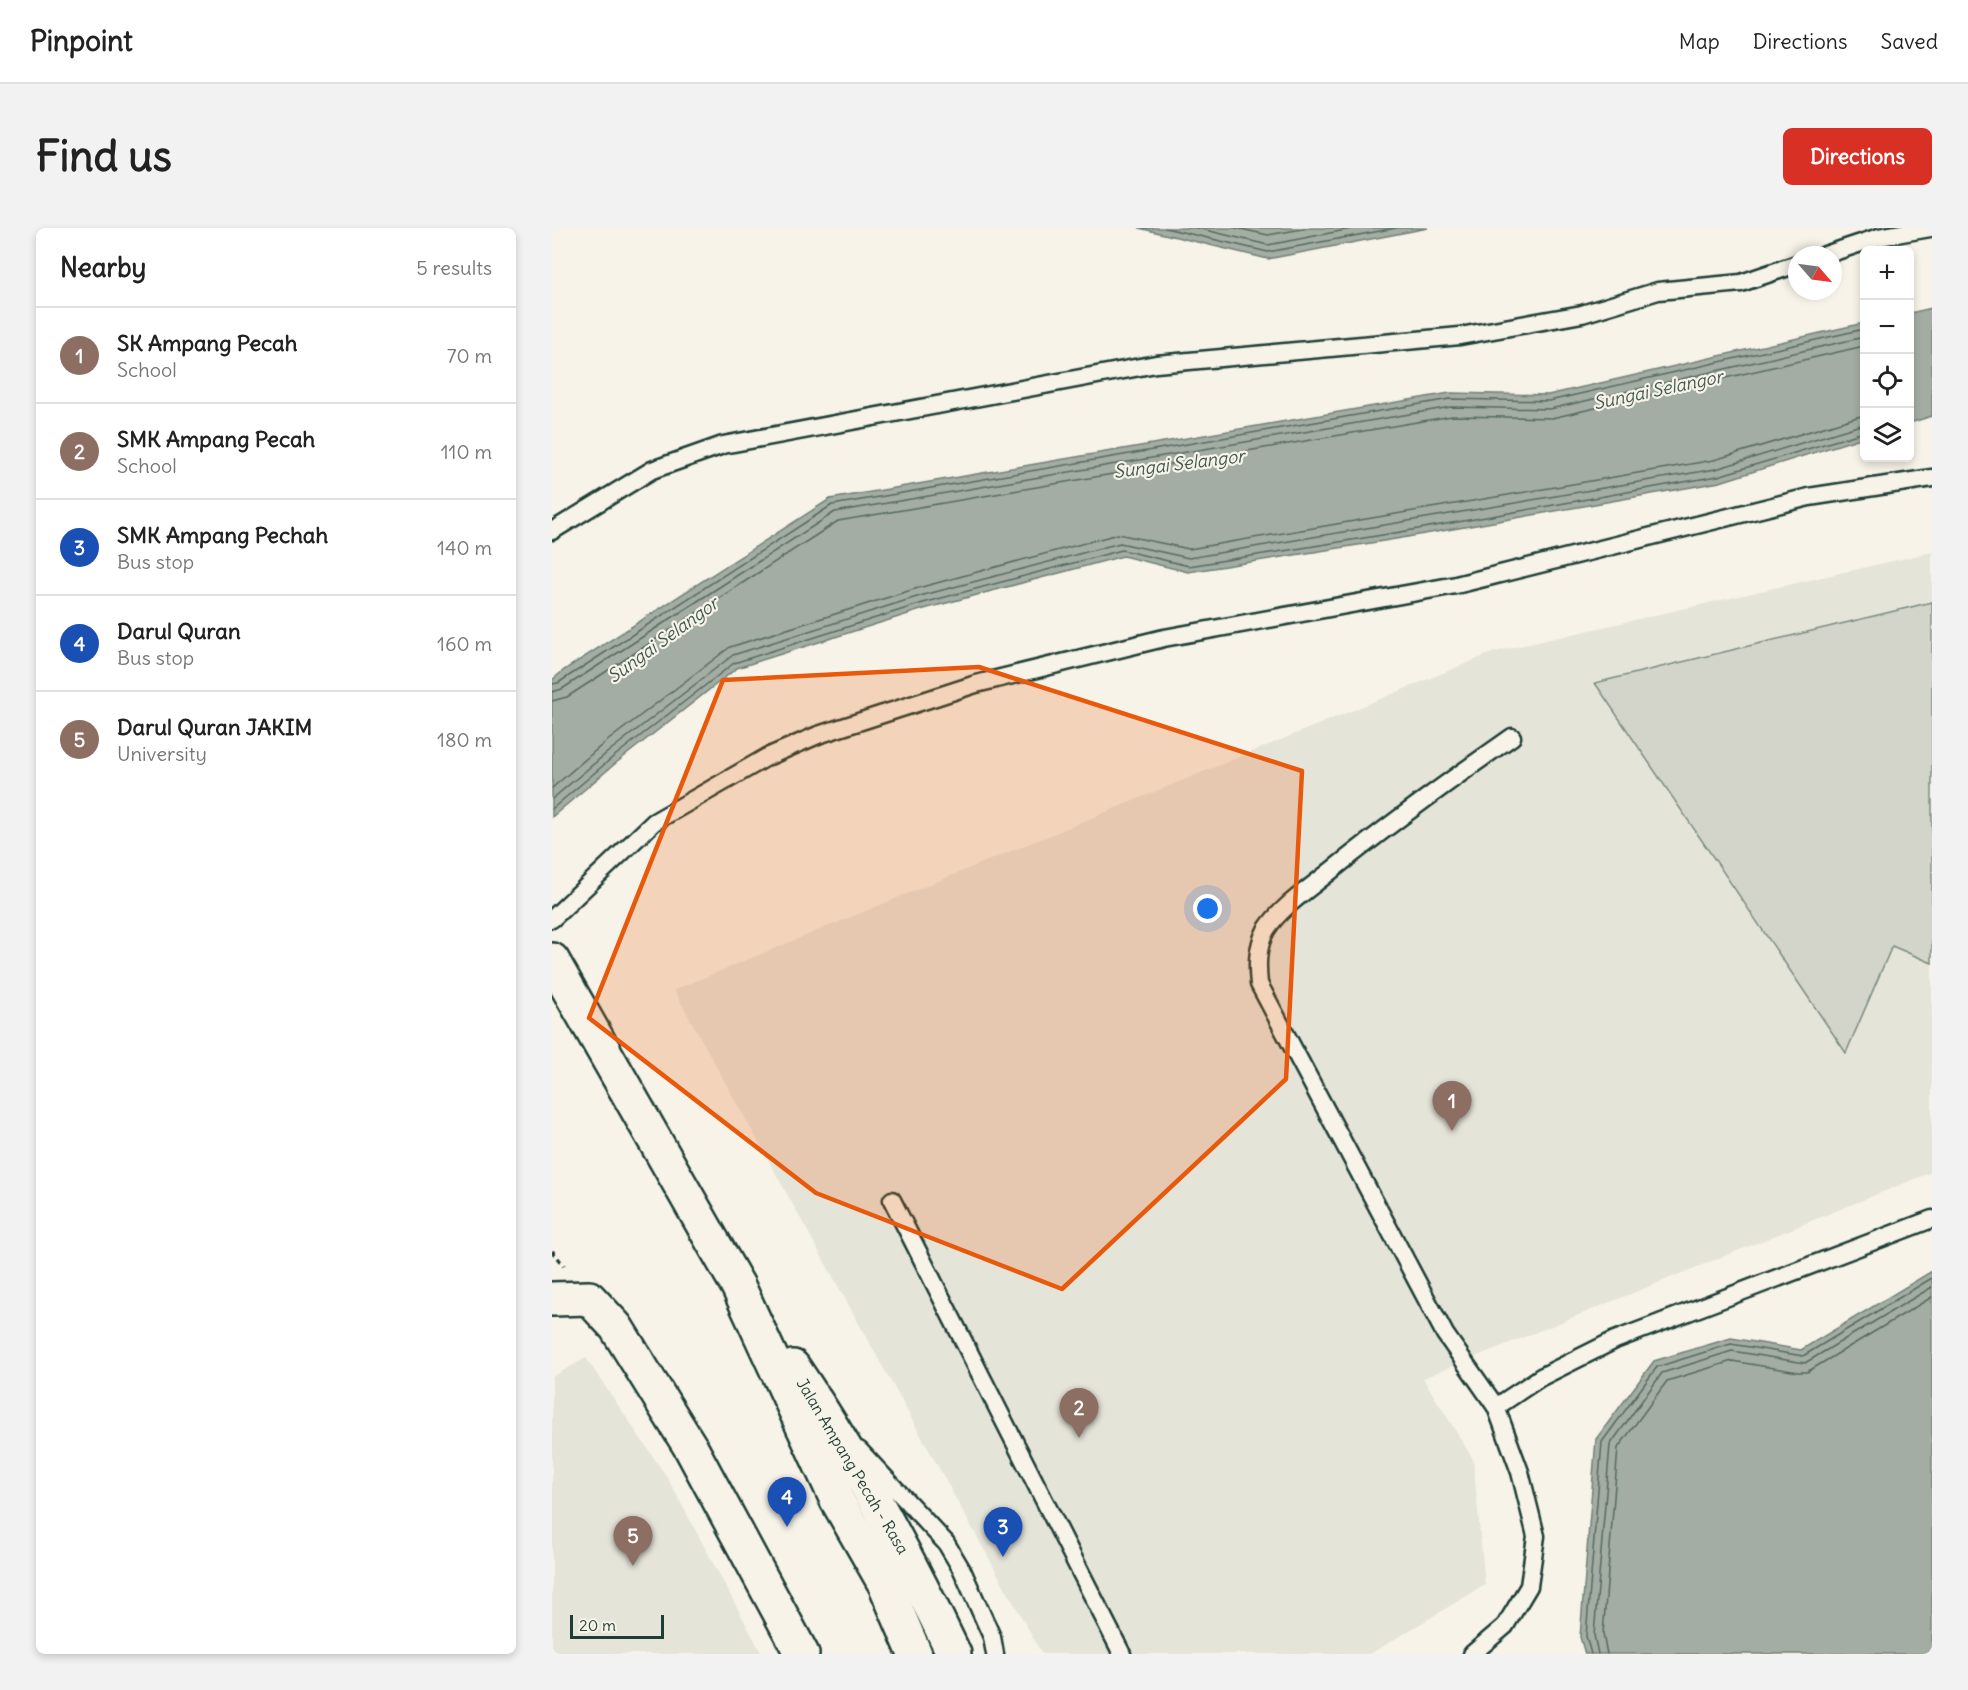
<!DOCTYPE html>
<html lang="en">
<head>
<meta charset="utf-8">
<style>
	:root { --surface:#fff; --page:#f2f2f2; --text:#222; --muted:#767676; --line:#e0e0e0; --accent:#d93025 }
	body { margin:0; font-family:Delius,sans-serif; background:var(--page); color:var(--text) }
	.controls { position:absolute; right:18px; top:18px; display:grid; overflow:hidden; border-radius:9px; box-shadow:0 3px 9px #0003 }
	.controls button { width:54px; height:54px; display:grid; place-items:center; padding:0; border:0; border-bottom:2px solid var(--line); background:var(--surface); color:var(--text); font:30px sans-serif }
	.compass { position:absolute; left:1236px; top:18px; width:54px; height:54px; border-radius:50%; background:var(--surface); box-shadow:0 3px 9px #0003; rotate:118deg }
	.scale { position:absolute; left:18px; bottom:15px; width:94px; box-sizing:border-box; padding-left:6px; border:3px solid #1f3d34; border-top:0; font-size:16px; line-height:21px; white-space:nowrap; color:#1f3d34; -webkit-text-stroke:4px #f7f3e8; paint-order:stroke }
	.you { position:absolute; left:656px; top:681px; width:21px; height:21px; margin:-15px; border:4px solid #fff; border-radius:50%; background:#1a73e8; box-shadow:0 0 0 9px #1a73e833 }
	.badge { display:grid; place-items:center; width:39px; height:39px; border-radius:50%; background:var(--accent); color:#fff; font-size:20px; font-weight:700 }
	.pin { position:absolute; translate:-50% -50px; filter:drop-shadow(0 2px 3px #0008) }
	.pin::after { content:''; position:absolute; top:32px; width:21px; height:18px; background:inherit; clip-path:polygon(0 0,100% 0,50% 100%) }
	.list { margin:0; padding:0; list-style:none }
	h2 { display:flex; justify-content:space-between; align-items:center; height:78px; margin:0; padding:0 24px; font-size:26px }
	h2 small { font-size:20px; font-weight:400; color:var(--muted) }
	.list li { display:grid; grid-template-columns:39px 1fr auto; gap:18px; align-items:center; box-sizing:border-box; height:96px; padding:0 24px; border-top:2px solid var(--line) }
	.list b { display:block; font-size:22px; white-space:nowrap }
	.list p { margin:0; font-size:20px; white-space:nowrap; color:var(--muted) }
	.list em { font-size:20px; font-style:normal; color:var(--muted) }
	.icon { flex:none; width:33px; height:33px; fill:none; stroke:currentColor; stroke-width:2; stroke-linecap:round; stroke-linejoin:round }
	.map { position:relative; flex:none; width:1380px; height:1426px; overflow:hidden; border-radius:9px }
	header { display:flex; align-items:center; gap:36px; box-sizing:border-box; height:84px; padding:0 30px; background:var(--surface); border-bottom:2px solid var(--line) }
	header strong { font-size:28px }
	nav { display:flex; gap:33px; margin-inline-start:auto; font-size:21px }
	.intro { display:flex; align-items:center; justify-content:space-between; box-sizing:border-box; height:144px; padding:0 36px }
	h1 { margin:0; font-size:42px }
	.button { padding:15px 27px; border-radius:9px; background:var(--accent); color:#fff; font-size:21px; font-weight:700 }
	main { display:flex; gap:36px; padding:0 36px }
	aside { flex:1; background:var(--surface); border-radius:9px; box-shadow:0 3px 9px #0003 }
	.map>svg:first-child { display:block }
	.built { fill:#e5e4d9 }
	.green { fill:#d3d5ca; stroke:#79897f; stroke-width:1.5 }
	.water { fill:#a4ada3; stroke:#6f8077; stroke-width:1.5 }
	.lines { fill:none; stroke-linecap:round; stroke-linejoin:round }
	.shore { stroke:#546a60; stroke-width:1.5 }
	.service-casing { stroke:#1f3d34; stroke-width:21 }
	.tertiary-casing { stroke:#1f3d34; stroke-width:38 }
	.secondary-casing { stroke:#1f3d34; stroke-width:38 }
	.path { stroke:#1f3d34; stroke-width:4; stroke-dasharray:4.5 4.5; stroke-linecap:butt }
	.service { stroke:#f7f3e8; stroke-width:16 }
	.tertiary { stroke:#f7f3e8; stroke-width:33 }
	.secondary { stroke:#f7f3e8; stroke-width:33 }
	.marked { fill:#e8590c; fill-opacity:0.2; stroke:#e8590c; stroke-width:4.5; stroke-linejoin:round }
	.labels { text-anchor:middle; stroke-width:4.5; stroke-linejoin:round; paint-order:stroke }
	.street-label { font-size:16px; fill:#1f3d34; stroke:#f7f3e8 }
	.water-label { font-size:18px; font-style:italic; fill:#405950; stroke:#f7f3e8 }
</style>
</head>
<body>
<header>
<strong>Pinpoint</strong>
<nav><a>Map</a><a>Directions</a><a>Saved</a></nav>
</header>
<div class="intro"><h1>Find us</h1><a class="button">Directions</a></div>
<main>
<aside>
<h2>Nearby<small>5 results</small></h2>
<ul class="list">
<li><span class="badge" style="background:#8d6e63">1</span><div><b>SK Ampang Pecah</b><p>School</p></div><em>70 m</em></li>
<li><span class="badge" style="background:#8d6e63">2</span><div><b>SMK Ampang Pecah</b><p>School</p></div><em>110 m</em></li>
<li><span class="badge" style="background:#1a4fb4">3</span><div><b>SMK Ampang Pechah</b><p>Bus stop</p></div><em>140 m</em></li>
<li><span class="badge" style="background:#1a4fb4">4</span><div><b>Darul Quran</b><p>Bus stop</p></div><em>160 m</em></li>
<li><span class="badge" style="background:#8d6e63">5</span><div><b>Darul Quran JAKIM</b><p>University</p></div><em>180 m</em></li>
</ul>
</aside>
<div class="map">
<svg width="1380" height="1426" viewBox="0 0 1380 1426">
	<rect width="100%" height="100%" fill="#f7f3e8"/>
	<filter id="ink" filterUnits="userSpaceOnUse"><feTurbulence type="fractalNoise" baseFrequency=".0167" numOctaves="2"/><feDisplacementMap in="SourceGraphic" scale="12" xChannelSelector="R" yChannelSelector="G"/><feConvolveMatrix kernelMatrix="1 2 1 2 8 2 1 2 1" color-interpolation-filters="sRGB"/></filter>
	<g filter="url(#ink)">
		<g class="built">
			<polygon points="1380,324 1380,944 871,1150 921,1231 933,1357 818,1426 490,1426 122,762 942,424"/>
			<polygon points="34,1130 115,1249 210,1426 0,1426 0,1149"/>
		</g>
		<polygon class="green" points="1380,374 1380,735 1340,718 1294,825 1043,455"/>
		<g class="water">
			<polygon points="587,0 876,0 716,31"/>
			<polygon points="1380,80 1380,188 1358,195 1358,85"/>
			<polygon points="1312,95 1312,209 1168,254 844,311 636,344 571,328 372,381 185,440 64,535 0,589 0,452 12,442 278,271 898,165 996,167"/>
			<polygon points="1380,1043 1380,1426 1033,1426 1028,1409 1044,1211 1102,1133 1179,1110 1249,1122"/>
		</g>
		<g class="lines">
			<g class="shore">
				<polyline points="613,0 716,24 844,0"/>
				<polyline points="645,0 716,17 804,0"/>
				<polyline points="684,0 716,7 756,0"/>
				<polyline points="0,456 6,455 280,277 898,171 997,173 1312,101"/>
				<polyline points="0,464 10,461 283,284 899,179 998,181 1312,109"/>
				<polyline points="0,473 15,469 286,293 900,188 1000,190 1312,118"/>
				<polyline points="0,560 50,517 178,419 366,360 566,306 637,321 1162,232 1312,187"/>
				<polyline points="0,571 56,524 181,427 368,368 568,315 637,330 1164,241 1312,196"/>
				<polyline points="0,581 60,530 182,435 371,375 570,322 637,338 843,305 1166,248 1312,204"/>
				<polyline points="1039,1426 1034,1408 1050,1214 1105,1139 1179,1116 1251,1128 1380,1050"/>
				<polyline points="1046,1426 1042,1407 1058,1217 1110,1145 1180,1123 1253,1135 1380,1059"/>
				<polyline points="1055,1426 1051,1406 1066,1220 1115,1153 1180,1133 1246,1144 1255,1144 1380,1069"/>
			</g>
			<defs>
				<g id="service">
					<polyline points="1273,27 1327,9 1378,0"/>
					<polyline points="0,303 100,242 171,217 604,136 908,108 1030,86 1106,63 1189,55 1245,36"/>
					<polyline points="0,691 102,594 215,529 266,507 424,456 612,410 904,357 1257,269 1380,250"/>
					<polyline points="340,972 570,1426"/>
					<path d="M 944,1179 L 893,1106 L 707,756 C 705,737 705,719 714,702 C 728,680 755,662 775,646 C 835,598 897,553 960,509"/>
					<polyline points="307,1222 394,1315 410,1342 440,1409 443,1426"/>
					<polyline points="920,1426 953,1398 977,1358 984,1308 968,1244 944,1179 989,1149 1063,1112 1380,991"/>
				</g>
				<polyline id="tertiary" points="0,1071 37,1070 64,1099 139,1220 250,1426"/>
				<g id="secondary">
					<polyline points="0,732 186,1058 285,1272 333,1356 363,1426"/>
					<path d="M 241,1139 C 303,1230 355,1327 402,1426"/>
				</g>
			</defs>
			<use href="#service" class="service-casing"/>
			<use href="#tertiary" class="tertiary-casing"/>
			<use href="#secondary" class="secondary-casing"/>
			<polyline class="path" points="0,1023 12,1038"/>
			<use href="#service" class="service"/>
			<use href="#tertiary" class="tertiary"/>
			<use href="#secondary" class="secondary"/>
		</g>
	</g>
	<path class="marked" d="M 427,439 L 750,543 L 734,851 L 510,1061 L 264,965 L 37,790 L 171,452 Z"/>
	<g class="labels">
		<g class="street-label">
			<text transform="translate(301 1238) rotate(59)" y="6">Jalan Ampang Pecah - Rasa</text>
		</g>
		<g class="water-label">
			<text transform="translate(1106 162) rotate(-12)" y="6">Sungai Selangor</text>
			<text transform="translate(627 236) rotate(-7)" y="6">Sungai Selangor</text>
			<text transform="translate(111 412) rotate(-36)" y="6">Sungai Selangor</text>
		</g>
	</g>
</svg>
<div class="controls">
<button>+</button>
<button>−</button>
<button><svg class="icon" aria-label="locate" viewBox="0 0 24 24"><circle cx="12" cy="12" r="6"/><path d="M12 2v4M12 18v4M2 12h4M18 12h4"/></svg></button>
<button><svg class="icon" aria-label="layers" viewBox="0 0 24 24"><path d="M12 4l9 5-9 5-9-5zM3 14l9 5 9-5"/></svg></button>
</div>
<svg class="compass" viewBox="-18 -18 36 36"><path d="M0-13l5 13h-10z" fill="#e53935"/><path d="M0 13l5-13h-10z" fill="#767676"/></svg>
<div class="scale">20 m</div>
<div class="you"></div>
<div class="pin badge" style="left:900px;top:903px;background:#8d6e63">1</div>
<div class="pin badge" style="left:527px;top:1210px;background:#8d6e63">2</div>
<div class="pin badge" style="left:451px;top:1329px;background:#1a4fb4">3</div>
<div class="pin badge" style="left:235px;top:1299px;background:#1a4fb4">4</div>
<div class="pin badge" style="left:81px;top:1338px;background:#8d6e63">5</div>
</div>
</main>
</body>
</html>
